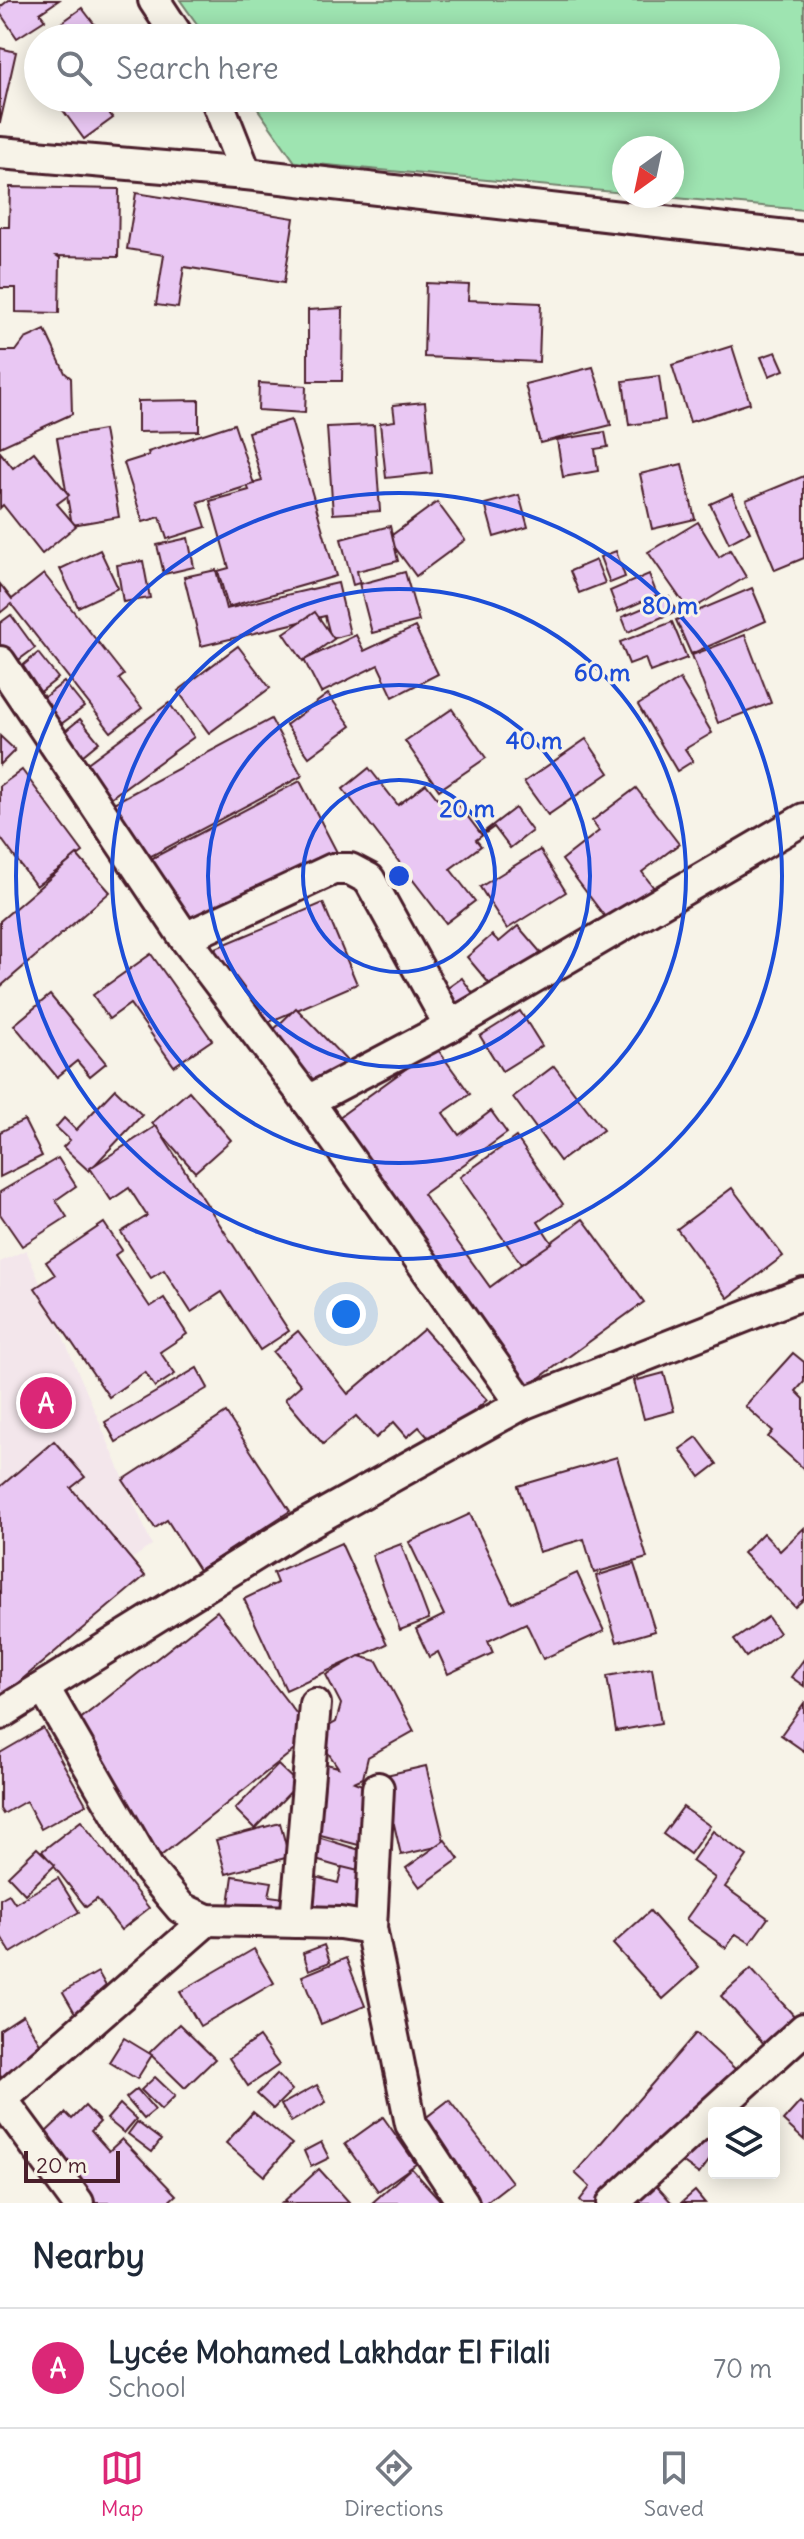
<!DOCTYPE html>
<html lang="en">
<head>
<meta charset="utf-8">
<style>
	:root { --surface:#fff; --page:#f6f6f7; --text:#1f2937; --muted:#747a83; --line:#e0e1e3; --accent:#db2777 }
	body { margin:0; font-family:Delius,sans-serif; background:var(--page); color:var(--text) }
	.controls { position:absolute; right:24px; bottom:24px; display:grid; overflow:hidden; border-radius:8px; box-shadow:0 4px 20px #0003 }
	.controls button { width:72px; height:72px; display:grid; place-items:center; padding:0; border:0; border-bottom:2px solid var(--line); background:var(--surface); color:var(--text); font:40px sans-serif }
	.compass { position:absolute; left:612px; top:136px; width:72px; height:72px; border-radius:50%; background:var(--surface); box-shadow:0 4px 20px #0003; rotate:213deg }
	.scale { position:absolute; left:24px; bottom:20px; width:96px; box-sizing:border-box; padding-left:8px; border:4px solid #4a1f2b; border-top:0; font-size:22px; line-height:28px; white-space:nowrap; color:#4a1f2b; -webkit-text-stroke:6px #f7f3e8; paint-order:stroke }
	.you { position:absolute; left:346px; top:1314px; width:28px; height:28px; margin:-20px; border:6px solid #fff; border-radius:50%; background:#1a73e8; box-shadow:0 0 0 12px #1a73e833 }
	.badge { display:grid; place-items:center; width:52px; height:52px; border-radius:50%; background:var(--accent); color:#fff; font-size:26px; font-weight:700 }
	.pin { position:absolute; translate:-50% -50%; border:4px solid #fff; box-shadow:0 2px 8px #0006 }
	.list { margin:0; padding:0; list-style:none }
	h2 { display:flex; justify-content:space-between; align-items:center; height:104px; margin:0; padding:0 32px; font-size:34px }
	h2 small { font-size:26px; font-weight:400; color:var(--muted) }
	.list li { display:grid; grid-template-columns:52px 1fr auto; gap:24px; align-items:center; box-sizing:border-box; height:120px; padding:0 32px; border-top:2px solid var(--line) }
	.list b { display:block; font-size:30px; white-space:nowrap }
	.list p { margin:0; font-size:26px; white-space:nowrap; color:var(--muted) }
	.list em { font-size:26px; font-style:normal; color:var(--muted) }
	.icon { flex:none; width:44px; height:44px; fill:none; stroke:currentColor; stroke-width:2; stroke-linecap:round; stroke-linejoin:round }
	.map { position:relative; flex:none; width:804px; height:2203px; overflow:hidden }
	.search { position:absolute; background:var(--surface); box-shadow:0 4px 20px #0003; left:24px; right:24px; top:24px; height:88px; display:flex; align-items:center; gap:20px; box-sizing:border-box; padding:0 28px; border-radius:44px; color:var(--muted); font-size:30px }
	.sheet { height:224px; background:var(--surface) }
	nav { display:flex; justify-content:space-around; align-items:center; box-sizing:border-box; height:112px; border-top:2px solid var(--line); background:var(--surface); font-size:22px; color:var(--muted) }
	nav a { display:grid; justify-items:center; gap:4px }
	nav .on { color:var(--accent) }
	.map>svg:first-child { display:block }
	.built { fill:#f3e6eb }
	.green { fill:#9ee4b1; stroke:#74826e; stroke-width:2 }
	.building { fill:#e9c7f3; stroke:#4a1f2b; stroke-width:2 }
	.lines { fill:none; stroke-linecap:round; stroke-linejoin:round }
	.street-casing { stroke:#4a1f2b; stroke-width:36 }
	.street { stroke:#f7f3e8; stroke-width:30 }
	.ring { fill:none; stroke:#1d4ed8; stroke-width:4 }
	.centre { fill:#1d4ed8; stroke:#f7f3e8; stroke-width:4 }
	.ring-label { font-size:24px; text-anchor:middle; font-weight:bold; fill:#1d4ed8; stroke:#f7f3e8; stroke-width:6; stroke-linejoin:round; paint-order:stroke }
</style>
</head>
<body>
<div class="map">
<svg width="804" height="2203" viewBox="0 0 804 2203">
	<rect width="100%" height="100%" fill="#f7f3e8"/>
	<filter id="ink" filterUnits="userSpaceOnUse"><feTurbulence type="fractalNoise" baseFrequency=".0125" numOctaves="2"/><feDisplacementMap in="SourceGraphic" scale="16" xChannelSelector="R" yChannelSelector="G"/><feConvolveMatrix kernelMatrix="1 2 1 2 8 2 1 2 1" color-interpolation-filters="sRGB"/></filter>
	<g filter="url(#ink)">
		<polygon class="built" points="26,1250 152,1545 0,1651 0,1262"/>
		<polygon class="green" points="180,0 804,0 804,210 654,196 672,196 672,148 624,148 624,193 295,162 250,98 766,98 766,38 207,38"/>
		<g class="building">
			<polygon points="9,0 59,0 40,13 45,20 17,38 0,13 0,7"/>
			<polygon points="82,8 105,38 48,38 60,29 57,26"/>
			<polygon points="0,48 16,52 0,123"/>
			<polygon points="62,98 130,98 109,113 113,118 84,139 62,109 67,105"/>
			<polygon points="10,187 119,189 118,257 57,256 60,258 59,313 16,312 16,288 0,288 0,227 9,227"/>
			<polygon points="136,193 294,218 284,283 184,267 178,308 156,305 164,255 127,249"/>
			<polygon points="426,283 469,285 468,300 541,303 539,362 424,357"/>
			<polygon points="343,308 342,381 308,381 308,310"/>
			<polygon points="45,330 65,373 71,378 72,414 0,447 0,351 16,351 25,339"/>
			<polygon points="732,346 750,403 690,422 672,365"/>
			<polygon points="776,352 784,370 769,376 761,357"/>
			<polygon points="593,367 611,425 540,443 525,384"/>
			<polygon points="659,376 665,420 629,425 623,381"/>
			<polygon points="259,383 306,386 305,413 258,410"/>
			<polygon points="199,400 199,431 138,432 138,401"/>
			<polygon points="425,402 432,473 386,478 380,423 395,421 393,405"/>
			<polygon points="291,420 336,576 228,607 218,571 229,568 210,501 249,490 247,485 262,481 248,432"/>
			<polygon points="234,424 254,484 198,502 206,527 167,539 160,517 143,522 124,463 149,455 148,452"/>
			<polygon points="374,425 380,511 333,514 327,427"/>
			<polygon points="104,430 119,517 72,525 57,438"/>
			<polygon points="605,432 608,447 595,449 598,471 563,477 557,440"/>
			<polygon points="0,452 13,468 34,452 69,495 57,504 76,526 42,554 3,505 0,508"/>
			<polygon points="682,464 695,519 652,529 640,474"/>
			<polygon points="804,476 804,558 775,570 746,500"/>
			<polygon points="732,494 750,532 729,543 710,504"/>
			<polygon points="519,495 528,527 494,537 485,504"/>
			<polygon points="437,502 465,540 416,576 388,538"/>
			<polygon points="698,522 719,557 730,550 746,577 689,611 648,552"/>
			<polygon points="390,526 398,561 357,571 360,584 405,572 419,621 372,633 359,583 353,585 341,539"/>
			<polygon points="188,538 194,567 164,574 157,545"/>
			<polygon points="100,550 118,588 78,607 60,569"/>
			<polygon points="616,551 625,577 610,583 600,557"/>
			<polygon points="596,560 605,583 579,593 570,571"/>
			<polygon points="143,561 150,598 123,602 117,565"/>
			<polygon points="216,570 226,609 338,583 350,634 331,639 325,616 201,646 184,577"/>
			<polygon points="44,574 124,675 119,679 142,708 111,732 11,604 0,613 0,584 12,599"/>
			<polygon points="649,574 657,595 618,612 610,591"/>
			<polygon points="752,588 766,621 691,654 676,620"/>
			<polygon points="669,597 676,611 628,632 622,617"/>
			<polygon points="315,612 334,639 303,661 284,633"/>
			<polygon points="11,615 35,648 9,667 0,655 0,623"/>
			<polygon points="672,622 687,658 650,672 645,658 629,664 620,642"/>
			<polygon points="415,627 438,674 393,697 378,665 321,693 304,660 356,635 364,651"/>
			<polygon points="745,635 771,703 718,723 692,655"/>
			<polygon points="238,646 270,688 209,733 178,691"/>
			<polygon points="38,653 58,678 34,697 14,673"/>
			<polygon points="680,679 712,733 685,749 693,761 677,771 638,705"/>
			<polygon points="64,682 84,707 53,730 34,705"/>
			<polygon points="328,694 351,726 309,757 286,725"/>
			<polygon points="169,703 194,737 102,804 78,770"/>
			<polygon points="452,709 486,758 439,790 405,741"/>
			<polygon points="80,719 99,742 77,760 58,737"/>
			<polygon points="271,719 302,776 138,863 108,806"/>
			<polygon points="0,736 15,750 0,765"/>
			<polygon points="586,739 609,773 548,815 524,782"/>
			<polygon points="369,768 398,805 426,784 448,812 458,804 481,834 515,808 532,831 510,848 494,827 476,840 481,846 450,869 475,901 446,923 343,789"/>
			<polygon points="22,770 83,852 36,886 0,837 0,786"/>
			<polygon points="300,781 342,862 187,942 145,862"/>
			<polygon points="636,788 679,844 642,872 663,900 618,934 562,860 599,831 592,821"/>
			<polygon points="540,850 566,892 507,929 480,887"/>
			<polygon points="77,855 110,892 0,987 0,921"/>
			<polygon points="323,903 357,984 246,1032 211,950"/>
			<polygon points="518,926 554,968 509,1007 467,957 492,935 499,942"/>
			<polygon points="151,954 212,1040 174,1066 130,1004 109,1019 93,995"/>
			<polygon points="462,978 481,1005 451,1026 432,999"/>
			<polygon points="50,995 106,1063 90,1076 77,1061 57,1077 14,1025"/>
			<polygon points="296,1008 347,1061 313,1092 264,1039"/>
			<polygon points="520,1011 542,1046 502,1071 480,1036"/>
			<polygon points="436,1047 470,1094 443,1113 459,1135 491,1111 507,1133 423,1194 490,1287 583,1219 644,1302 524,1389 331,1123"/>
			<polygon points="554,1066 603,1130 560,1161 513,1097"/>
			<polygon points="115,1089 142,1115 89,1171 63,1147 70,1140 56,1127 64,1118 76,1130"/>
			<polygon points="189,1091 231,1140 195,1172 152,1123"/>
			<polygon points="24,1120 42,1156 0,1177 0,1132"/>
			<polygon points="156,1126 289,1331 260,1350 222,1292 191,1312 164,1270 151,1278 121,1232 147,1216 129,1188 111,1200 90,1168"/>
			<polygon points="516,1137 563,1204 538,1222 552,1243 521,1264 460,1177"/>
			<polygon points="58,1158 76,1186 56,1200 67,1217 22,1246 0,1214 0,1192"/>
			<polygon points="732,1188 783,1256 728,1298 677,1229"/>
			<polygon points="104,1223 122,1250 115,1255 150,1307 164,1298 187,1334 160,1352 175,1374 155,1387 145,1372 109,1397 35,1288 55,1275 46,1262"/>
			<polygon points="424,1329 487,1400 435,1445 419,1427 407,1437 394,1422 376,1438 356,1416 323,1444 285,1399 301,1385 273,1352 298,1331 348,1394"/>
			<polygon points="793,1353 804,1362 804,1382 796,1391 804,1399 804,1469 768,1437 773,1431 745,1406"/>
			<polygon points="197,1368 208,1388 116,1442 105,1422"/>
			<polygon points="664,1373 674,1411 644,1419 634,1381"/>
			<polygon points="226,1413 290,1511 199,1570 167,1520 155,1528 123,1480"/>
			<polygon points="697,1437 717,1464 700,1477 680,1449"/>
			<polygon points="54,1441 85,1477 71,1488 145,1576 0,1698 0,1487"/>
			<polygon points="617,1457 647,1558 594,1573 584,1539 539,1552 518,1486"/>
			<polygon points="470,1514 512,1603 577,1573 604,1631 543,1659 526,1623 488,1641 493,1653 448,1674 438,1652 429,1657 416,1629 444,1615 409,1542"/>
			<polygon points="804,1528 804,1599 795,1607 743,1553 763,1533 780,1551"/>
			<polygon points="341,1543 387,1644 286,1690 244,1599 277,1583 273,1573"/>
			<polygon points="401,1544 429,1619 400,1630 372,1555"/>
			<polygon points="634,1564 655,1631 617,1642 596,1576"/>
			<polygon points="217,1611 313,1735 157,1859 64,1732"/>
			<polygon points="768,1617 779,1633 746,1657 734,1640"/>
			<polygon points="359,1656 377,1661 414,1731 368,1757 363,1778 354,1782 362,1785 376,1809 366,1847 298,1829 315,1761 338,1767 315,1734 336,1722 341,1704 326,1675"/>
			<polygon points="804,1659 804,1686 791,1677"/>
			<polygon points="652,1668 661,1723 616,1731 607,1676"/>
			<polygon points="804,1703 804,1751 781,1735"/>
			<polygon points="43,1728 86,1804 41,1829 26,1801 3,1814 0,1809 0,1753"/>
			<polygon points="278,1765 298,1784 255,1829 235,1809"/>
			<polygon points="426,1766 445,1845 401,1855 394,1824 389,1826 377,1777"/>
			<polygon points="683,1807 710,1826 690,1854 663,1834"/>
			<polygon points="81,1821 149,1908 121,1930 97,1899 86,1907 42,1851"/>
			<polygon points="280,1823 289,1857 226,1874 216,1840"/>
			<polygon points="713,1831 747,1856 725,1887 768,1918 750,1943 736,1934 726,1948 686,1919 715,1878 692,1861"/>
			<polygon points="308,1834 373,1854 367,1875 302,1856"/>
			<polygon points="445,1840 459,1859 420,1887 406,1868"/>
			<polygon points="37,1848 55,1865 25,1894 8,1876"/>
			<polygon points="342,1867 375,1875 365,1917 295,1900 301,1873 338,1883"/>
			<polygon points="233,1876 272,1882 269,1896 285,1898 280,1933 226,1925"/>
			<polygon points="58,1878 79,1912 11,1953 0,1935 0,1899 9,1894 15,1903"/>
			<polygon points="650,1911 699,1967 663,1999 613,1944"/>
			<polygon points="324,1945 330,1962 309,1970 303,1953"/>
			<polygon points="254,1949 274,1983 200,2026 180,1992"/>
			<polygon points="346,1958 365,2006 321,2024 302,1976"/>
			<polygon points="751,1969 797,2019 766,2046 721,1996"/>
			<polygon points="98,1972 118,2007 83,2027 63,1992"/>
			<polygon points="23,2015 51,2062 0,2093 0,2030"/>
			<polygon points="179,2024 215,2059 185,2088 149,2053"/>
			<polygon points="696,2033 744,2077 616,2203 583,2203 580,2200 590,2187 575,2173"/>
			<polygon points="259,2037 279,2065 248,2086 229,2058"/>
			<polygon points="124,2038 152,2055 137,2079 109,2062"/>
			<polygon points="277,2074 292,2090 273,2109 257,2094"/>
			<polygon points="155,2077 175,2096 161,2110 141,2090"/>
			<polygon points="317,2085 326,2102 291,2122 281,2105"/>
			<polygon points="137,2089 155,2110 144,2119 126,2098"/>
			<polygon points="449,2100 512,2182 485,2203 474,2203 403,2135"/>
			<polygon points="800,2102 804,2106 804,2140 783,2121"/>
			<polygon points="120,2104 136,2119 124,2133 107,2119"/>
			<polygon points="85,2106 100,2122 91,2131 109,2151 122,2139 176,2195 167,2203 75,2203 26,2151 66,2113 72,2119"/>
			<polygon points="253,2112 292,2144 264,2176 226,2143"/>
			<polygon points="383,2117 416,2164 378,2191 345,2144"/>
			<polygon points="137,2122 161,2140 152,2152 128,2134"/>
			<polygon points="697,2133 714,2145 714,2154 699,2174 678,2159"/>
			<polygon points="321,2142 329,2158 311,2167 304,2151"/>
			<polygon points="411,2168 440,2200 437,2203 372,2203"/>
			<polygon points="319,2169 350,2203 282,2203"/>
			<polygon points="651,2180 672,2203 626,2203"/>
			<polygon points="695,2191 705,2203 681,2203"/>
		</g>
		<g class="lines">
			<defs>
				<g id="street">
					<polyline points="154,0 179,38"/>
					<polyline points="0,153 246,174 216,98"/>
					<polyline points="246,174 804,238"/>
					<polyline points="0,662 185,938 308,1101 522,1404 292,1532 0,1714"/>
					<polyline points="185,938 333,869 350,869 369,879 450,1026"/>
					<polyline points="308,1101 450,1026 804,819"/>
					<polyline points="522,1404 804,1293"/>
					<polyline points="44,1688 149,1870 181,1908 207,1920 340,1923 371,1928 411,2124 463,2203"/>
					<polyline points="296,1922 315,1704"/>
					<polyline points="371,1928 378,1788"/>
					<polyline points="0,2097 78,2203"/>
					<polyline points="2,2099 207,1920"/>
					<polyline points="613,2203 804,2029"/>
				</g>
			</defs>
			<use href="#street" class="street-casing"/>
			<use href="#street" class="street"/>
		</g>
	</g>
	<g class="ring">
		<circle cx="399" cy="876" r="96"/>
		<circle cx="399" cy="876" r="191"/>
		<circle cx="399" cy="876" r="287"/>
		<circle cx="399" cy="876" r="383"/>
	</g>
	<circle cx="399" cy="876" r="12" class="centre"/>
	<g class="ring-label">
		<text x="670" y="614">80 m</text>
		<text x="602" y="681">60 m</text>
		<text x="534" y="749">40 m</text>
		<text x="467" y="817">20 m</text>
	</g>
</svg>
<div class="controls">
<button><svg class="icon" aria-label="layers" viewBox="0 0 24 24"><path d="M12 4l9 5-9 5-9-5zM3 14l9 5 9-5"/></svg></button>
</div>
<svg class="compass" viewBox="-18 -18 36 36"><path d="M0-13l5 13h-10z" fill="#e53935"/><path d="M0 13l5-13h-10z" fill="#747a83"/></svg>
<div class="scale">20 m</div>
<div class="you"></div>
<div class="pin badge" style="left:46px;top:1403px">A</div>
<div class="search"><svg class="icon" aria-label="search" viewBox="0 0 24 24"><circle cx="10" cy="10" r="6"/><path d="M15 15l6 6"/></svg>Search here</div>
</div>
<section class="sheet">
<h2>Nearby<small></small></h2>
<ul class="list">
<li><span class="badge">A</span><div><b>Lycée Mohamed Lakhdar El Filali</b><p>School</p></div><em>70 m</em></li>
</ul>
</section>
<nav>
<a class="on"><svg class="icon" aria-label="map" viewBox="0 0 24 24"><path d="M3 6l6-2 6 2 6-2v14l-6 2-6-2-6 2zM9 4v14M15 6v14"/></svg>Map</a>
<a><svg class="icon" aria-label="directions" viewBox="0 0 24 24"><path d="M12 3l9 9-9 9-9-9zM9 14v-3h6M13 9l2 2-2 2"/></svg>Directions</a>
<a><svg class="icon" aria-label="saved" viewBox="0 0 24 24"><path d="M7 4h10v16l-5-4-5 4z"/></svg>Saved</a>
</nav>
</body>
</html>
